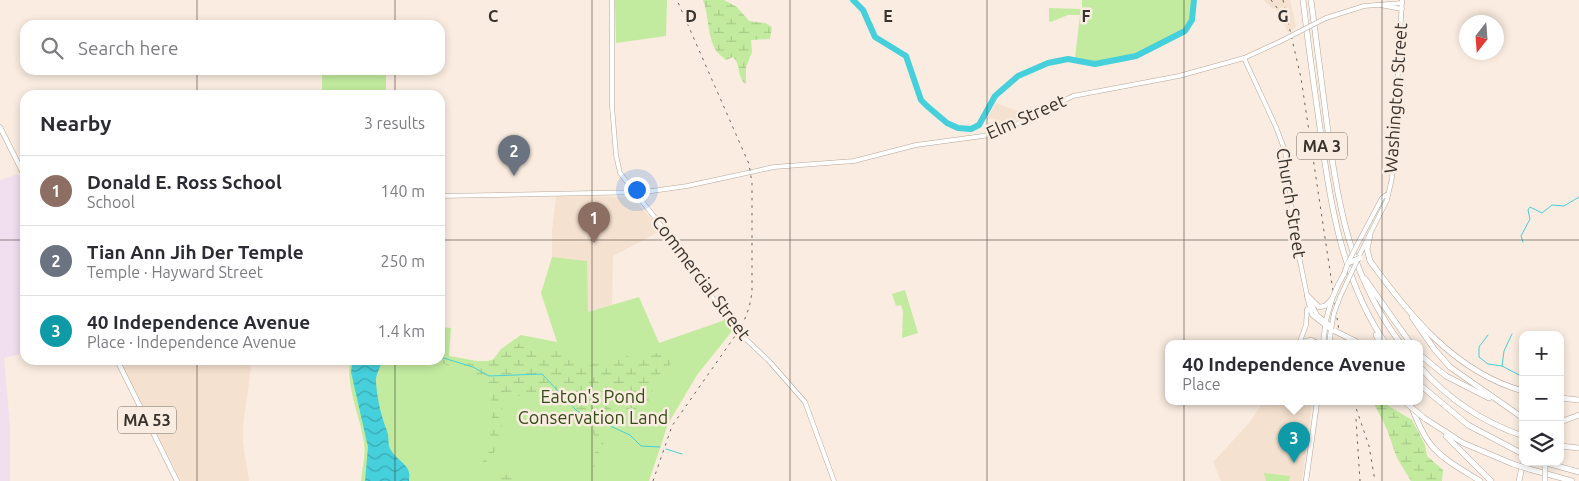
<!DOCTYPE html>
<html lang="en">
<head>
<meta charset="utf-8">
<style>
	:root { --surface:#fff; --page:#f7f7f7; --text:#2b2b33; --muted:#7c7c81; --line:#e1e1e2; --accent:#a03914 }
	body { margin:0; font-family:Ubuntu,sans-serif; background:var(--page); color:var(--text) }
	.controls { position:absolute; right:15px; bottom:15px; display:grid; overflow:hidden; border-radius:10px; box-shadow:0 2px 8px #0003 }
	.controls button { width:45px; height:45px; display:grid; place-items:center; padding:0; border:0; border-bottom:1px solid var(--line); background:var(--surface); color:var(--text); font:25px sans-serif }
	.compass { position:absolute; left:1459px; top:15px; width:45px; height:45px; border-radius:50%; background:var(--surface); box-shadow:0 2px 8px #0003; rotate:197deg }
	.you { position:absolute; left:636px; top:189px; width:18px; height:18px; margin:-12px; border:4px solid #fff; border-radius:50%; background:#1a73e8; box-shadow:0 0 0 8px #1a73e833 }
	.badge { display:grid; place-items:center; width:32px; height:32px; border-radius:50%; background:var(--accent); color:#fff; font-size:16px; font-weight:700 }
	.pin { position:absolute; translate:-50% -41px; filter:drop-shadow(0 1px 2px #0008) }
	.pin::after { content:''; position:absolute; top:26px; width:18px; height:15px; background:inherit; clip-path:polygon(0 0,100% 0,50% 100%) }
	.popup { position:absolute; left:1165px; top:340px; width:258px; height:65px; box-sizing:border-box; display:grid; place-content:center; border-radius:10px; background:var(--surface); filter:drop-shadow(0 1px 4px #0005); font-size:16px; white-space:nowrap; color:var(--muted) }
	.popup b { font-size:19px; color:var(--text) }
	.popup::after { content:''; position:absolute; left:50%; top:100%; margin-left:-10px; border:10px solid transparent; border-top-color:var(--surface) }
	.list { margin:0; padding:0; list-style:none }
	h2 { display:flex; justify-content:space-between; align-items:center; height:65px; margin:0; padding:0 20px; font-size:21px }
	h2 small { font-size:16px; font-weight:400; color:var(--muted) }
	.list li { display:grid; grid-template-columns:32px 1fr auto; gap:15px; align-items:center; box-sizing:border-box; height:70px; padding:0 20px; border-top:1px solid var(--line) }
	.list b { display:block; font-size:19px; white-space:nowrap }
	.list p { margin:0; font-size:16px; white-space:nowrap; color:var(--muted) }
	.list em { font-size:16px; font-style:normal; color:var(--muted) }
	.icon { flex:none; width:28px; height:28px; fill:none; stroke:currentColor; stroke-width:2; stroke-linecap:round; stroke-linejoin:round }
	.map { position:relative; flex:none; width:1579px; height:481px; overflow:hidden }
	.search { position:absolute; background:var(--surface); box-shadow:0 2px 8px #0003; left:20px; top:20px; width:425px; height:55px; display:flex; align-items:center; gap:12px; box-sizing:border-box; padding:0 18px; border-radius:15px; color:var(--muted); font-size:19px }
	.panel { position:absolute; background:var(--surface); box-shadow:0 2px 8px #0003; left:20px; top:90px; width:425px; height:275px; border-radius:15px }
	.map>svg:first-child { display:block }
	.built { fill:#f5e1cf }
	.industrial { fill:#f1deef }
	.green { fill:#c2eb9f }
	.wetland { fill:url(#wetland-marsh) }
	.water { fill:url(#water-waves) }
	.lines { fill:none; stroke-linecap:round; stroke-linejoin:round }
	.stream { stroke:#46d0db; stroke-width:1 }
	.river { stroke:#46d0db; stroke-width:6 }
	.secondary-casing { stroke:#b4a79b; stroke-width:5 }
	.primary-casing { stroke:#b4a79b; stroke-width:5.5 }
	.highway-casing { stroke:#b4a79b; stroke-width:6 }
	.secondary { stroke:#fff; stroke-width:4 }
	.primary { stroke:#fff; stroke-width:4.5 }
	.highway { stroke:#fff; stroke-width:5 }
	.rail { stroke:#6b645d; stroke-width:1; stroke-dasharray:2.5 5; stroke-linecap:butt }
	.secondary-bridge-casing { stroke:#b4a79b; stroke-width:5; stroke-linecap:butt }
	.primary-bridge-casing { stroke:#b4a79b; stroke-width:5.5; stroke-linecap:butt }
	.highway-bridge-casing { stroke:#b4a79b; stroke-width:6; stroke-linecap:butt }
	.secondary-bridge { stroke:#fff; stroke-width:4 }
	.primary-bridge { stroke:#fff; stroke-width:4.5 }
	.highway-bridge { stroke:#fff; stroke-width:5 }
	.grid { fill:none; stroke:#38332e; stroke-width:1; stroke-opacity:0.55 }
	.labels { text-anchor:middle; stroke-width:5; stroke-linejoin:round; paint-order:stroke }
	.shield { fill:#faece0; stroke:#726a63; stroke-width:1 }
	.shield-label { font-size:16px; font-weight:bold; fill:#38332e }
	.street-label { font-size:18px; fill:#38332e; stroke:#faece0 }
	.park-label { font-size:18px; fill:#324d15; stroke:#faece0 }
	.grid-label { font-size:16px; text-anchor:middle; font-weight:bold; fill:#38332e; stroke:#faece0; stroke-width:5; stroke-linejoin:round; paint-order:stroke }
</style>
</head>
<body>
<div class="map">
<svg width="1579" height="481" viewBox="0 0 1579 481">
	<defs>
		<pattern id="wetland-marsh" width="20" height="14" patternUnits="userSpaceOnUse" patternTransform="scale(1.25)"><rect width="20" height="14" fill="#c2eb9f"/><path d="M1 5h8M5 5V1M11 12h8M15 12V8" fill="none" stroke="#a7ca89"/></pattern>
		<pattern id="water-waves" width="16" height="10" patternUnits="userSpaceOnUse" patternTransform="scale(1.25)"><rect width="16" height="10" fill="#46d0db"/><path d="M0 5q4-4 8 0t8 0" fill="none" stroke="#3ba9b2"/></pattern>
	</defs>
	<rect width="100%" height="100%" fill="#faece0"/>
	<g class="built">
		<polygon points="1263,0 1290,0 1296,27 1288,32 1275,8 1273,9"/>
		<polygon points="996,103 1018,111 1020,118 998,128 992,118 986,120"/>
		<polygon points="556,196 631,197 662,230 613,256 612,305 588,312 586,261 552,257 552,231"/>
		<polygon points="120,360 252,360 243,425 243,444 249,481 181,481"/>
		<polygon points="1263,402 1312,402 1302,481 1221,481 1213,462 1249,423"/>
	</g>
	<polygon class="industrial" points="18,174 25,189 25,353 4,358 10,426 10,481 0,481 0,180"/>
	<g class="green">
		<polygon points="615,0 667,0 666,36 616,43"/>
		<path d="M 1082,0 L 1194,0 C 1192,10 1194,21 1186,29 C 1173,43 1108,67 1089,64 C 1084,64 1079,60 1075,58 L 1080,15 L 1068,15 L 1051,22 L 1049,21 L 1049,8 L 1082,9 Z"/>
		<rect x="322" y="70" width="64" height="25"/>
		<path d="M 552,257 L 587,261 L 588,312 L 639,297 L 659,343 L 725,320 L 732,331 L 697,375 L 668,424 L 649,481 L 361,481 C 362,468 366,457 364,443 C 361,419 344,383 351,360 L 440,360 L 440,327 L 451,328 L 449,356 L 477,361 L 492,361 L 501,349 L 521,335 L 557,342 L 541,293 Z"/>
		<polygon points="905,290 918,333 902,338 903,311 901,305 896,306 892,294"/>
		<polygon points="1264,473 1290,476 1289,481 1266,481"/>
	</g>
	<g class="wetland">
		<path d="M 703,0 L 724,0 L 737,7 L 749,21 L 765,23 L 772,27 L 770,39 L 751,40 L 752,52 L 746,67 L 746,84 C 737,79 741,64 733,57 L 726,60 C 723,57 717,53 715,49 C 707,33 709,16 703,0 Z"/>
		<path d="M 521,342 L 537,349 L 563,350 L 572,362 L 580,367 C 603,366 611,347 635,359 L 666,351 L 674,354 L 673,362 L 655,379 L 648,409 L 643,414 L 607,418 L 603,422 L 601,428 L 604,442 L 596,466 L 593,467 C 593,458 597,449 596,440 C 593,425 558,396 544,393 C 530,401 518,392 504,399 C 500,408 504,416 502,426 C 500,435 493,463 485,465 L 482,463 C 492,439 494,414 490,388 L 480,378 L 434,360 L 440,360 L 440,353 L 471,364 L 482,363 L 497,358 Z"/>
		<polygon points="1373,402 1382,402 1412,420 1425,445 1427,456 1443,470 1442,481 1411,481 1397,458 1386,427"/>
		<polygon points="498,474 514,475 517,481 497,481 495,475"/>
	</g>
	<path class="water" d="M 353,360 L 382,360 C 381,367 375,375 376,382 C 377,398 381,416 387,431 C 389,436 388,441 389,446 C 394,461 413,463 409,481 L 365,481 L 368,447 L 351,372 Z"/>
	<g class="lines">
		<g class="stream">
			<polyline points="1523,242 1521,236 1530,219 1528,210 1530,207 1542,213 1552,205 1564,206 1579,197"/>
			<polyline points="1512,334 1504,351 1502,366 1523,377"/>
			<polyline points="1488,335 1479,347 1479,357 1488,364 1502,366"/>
			<polyline points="440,357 473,367 489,376 542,374 577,411 630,435 641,446 660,447"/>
			<polyline points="398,360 404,360"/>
			<polyline points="666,449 682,454"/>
		</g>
		<polyline class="river" points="853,0 863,10 875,37 906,56 921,100 927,106 947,123 958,128 971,129 979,125 995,96 1018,76 1048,63 1068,59 1095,64 1136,56 1185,31 1192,20 1194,0"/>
		<defs>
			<g id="secondary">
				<polyline points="612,0 612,106 616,155 620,173 674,242 732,326 769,361 805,402 834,481"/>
				<polyline points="1380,5 1402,9"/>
				<polyline points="1326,18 1364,6 1402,3"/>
				<polyline points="1244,58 1276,127 1285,151 1295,237 1307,295 1317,315 1331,326"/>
				<polyline points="440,196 645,192 687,186 774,167 854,161 916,145 990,135 1015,125 1073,96 1179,76 1244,58 1279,42"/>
				<polyline points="1356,247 1382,198 1386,195"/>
				<polyline points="1359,256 1387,200 1392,178 1402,0"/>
				<polyline points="1307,297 1312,315 1331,330 1334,313"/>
				<polyline points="1340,297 1347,282"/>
				<polyline points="1299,344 1306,325 1307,309"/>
			</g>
			<g id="primary">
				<polyline points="0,127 25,177"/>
				<polyline points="1338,285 1344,274"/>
				<polyline points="1307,295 1319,307 1325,306 1331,300"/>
				<polyline points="1303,342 1311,340 1319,344"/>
				<polyline points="1323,344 1326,320 1332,299"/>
				<polyline points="1329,344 1331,330"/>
				<polyline points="117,360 177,481"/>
				<polyline points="1306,481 1317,402"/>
			</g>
			<g id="highway">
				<path d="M 1303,0 C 1308,43 1314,86 1320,128 C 1330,204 1342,280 1386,344"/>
				<path d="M 1311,0 C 1316,41 1322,83 1327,124 C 1338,207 1350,276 1401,344"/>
				<path d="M 1370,235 L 1367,249 L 1370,261 C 1410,316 1455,372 1523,391"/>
				<polyline points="1365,279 1411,344"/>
				<polyline points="1412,317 1435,350 1450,367 1523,418"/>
				<polyline points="1376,335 1381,344"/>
				<polyline points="1419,354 1446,376 1489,398"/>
				<path d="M 1419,366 C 1447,398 1482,422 1523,436"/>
				<polyline points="1419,384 1468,425 1523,454"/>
				<polyline points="1560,398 1579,400"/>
				<path d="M 1410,402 C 1427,451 1438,455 1480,481"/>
				<polyline points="1424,418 1463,443 1513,464"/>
				<polyline points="1560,422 1579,415"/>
				<polyline points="1446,436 1491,481"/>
				<polyline points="1560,446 1579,448"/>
				<polyline points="1543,462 1579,472"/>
				<polyline points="1529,469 1572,481"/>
				<polyline points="1519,481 1523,462"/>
			</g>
		</defs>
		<use href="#secondary" class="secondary-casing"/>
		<use href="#primary" class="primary-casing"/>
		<use href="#highway" class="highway-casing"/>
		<use href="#secondary" class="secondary"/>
		<use href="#primary" class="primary"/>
		<use href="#highway" class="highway"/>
		<g class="rail">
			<polyline points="1271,0 1285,18"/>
			<polyline points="1283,0 1301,78 1341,344"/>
			<polyline points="1354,402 1369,446 1375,481"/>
			<polyline points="1356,419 1360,481"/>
			<polyline points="653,481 672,426 742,326 749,308 752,293 752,183 749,164 677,0"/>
		</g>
		<defs>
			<g id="secondary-bridge">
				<polyline points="1279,42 1326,18"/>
				<polyline points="1348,263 1356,247"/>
				<polyline points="1347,282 1358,259"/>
				<polyline points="1334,313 1340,297"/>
			</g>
			<g id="primary-bridge">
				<polyline points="1344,274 1348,263"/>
				<polyline points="1332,299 1338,285"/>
			</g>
			<g id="highway-bridge">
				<polyline points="1348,263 1360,258"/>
				<polyline points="1335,331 1357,342"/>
				<polyline points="1405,402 1424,418"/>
				<polyline points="1545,462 1545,481"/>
				<polyline points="1513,464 1529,469"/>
			</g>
		</defs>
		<use href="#secondary-bridge" class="secondary-bridge-casing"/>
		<use href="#primary-bridge" class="primary-bridge-casing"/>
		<use href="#highway-bridge" class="highway-bridge-casing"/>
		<use href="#secondary-bridge" class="secondary-bridge"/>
		<use href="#primary-bridge" class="primary-bridge"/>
		<use href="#highway-bridge" class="highway-bridge"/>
	</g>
	<path class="grid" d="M 197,0 L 197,25M 395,0 L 395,25M 592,0 L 592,481M 790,0 L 790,481M 987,0 L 987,481M 1184,0 L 1184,481M 1382,0 L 1382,481M 197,70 L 197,95M 395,70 L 395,95M 0,240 L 25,240M 440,240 L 1579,240M 197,360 L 197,481M 395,360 L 395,481"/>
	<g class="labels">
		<g class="shield">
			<rect x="1297" y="132.5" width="50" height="27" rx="4"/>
			<rect x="118" y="406.5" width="58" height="27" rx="4"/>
		</g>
		<g class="shield-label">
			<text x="1322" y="152">MA 3</text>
			<text x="147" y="426">MA 53</text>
		</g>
		<g class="street-label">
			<text transform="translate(1396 98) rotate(-86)" y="6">Washington Street</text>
			<text transform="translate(1026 117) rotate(-24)" y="6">Elm Street</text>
			<text transform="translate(1291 203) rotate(81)" y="6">Church Street</text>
			<text transform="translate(701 278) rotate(53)" y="6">Commercial Street</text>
		</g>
		<g class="park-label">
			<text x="593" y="403">Eaton's Pond<tspan x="593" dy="21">Conservation Land</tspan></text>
		</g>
	</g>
	<g class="grid-label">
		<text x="493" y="22">C</text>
		<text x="691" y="22">D</text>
		<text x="888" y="22">E</text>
		<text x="1086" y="22">F</text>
		<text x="1283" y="22">G</text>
	</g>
</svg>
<div class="controls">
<button>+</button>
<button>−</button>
<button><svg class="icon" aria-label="layers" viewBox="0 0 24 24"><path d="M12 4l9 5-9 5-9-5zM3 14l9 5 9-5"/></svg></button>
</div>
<svg class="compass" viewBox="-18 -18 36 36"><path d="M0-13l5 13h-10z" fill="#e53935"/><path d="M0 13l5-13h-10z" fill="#7c7c81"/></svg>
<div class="you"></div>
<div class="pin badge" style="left:594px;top:243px;background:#8d6e63">1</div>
<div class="pin badge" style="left:514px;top:176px;background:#6b7280">2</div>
<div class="pin badge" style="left:1294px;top:463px;background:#0f9aa8">3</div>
<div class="popup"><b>40 Independence Avenue</b>Place</div>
<div class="search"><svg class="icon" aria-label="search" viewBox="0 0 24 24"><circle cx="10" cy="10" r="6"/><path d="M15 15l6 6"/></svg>Search here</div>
<section class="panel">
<h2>Nearby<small>3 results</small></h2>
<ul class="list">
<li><span class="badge" style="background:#8d6e63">1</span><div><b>Donald E. Ross School</b><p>School</p></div><em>140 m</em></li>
<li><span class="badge" style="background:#6b7280">2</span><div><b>Tian Ann Jih Der Temple</b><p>Temple · Hayward Street</p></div><em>250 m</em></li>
<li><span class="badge" style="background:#0f9aa8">3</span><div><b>40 Independence Avenue</b><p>Place · Independence Avenue</p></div><em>1.4 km</em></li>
</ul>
</section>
</div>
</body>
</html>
